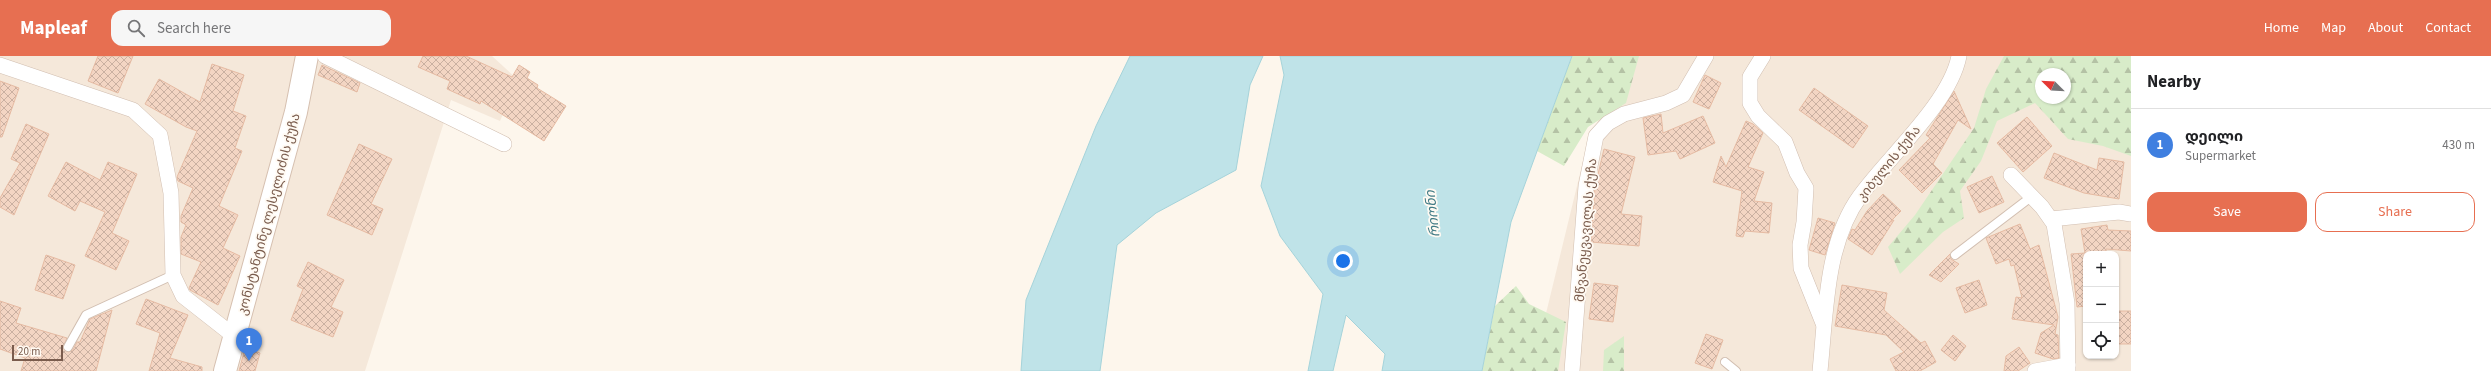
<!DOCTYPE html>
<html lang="en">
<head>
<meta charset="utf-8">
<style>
	:root { --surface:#fff; --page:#f6f6f6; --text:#202124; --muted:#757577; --line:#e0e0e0; --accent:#e76f51 }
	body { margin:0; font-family:"Source Sans 3","Noto Sans Georgian",sans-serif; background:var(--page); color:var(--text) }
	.controls { position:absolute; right:12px; bottom:12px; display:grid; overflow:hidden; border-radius:8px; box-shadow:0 1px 3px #0004 }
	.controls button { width:36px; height:36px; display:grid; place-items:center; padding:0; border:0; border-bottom:1px solid var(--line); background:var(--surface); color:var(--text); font:20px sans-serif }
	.compass { position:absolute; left:2035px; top:12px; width:36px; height:36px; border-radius:50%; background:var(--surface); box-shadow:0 1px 3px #0004; rotate:294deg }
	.scale { position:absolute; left:12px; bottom:10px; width:51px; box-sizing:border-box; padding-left:4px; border:2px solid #7a5c4d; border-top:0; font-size:11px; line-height:14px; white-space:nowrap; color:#7a5c4d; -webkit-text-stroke:3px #fffaf3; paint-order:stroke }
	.you { position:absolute; left:1343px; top:205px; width:14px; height:14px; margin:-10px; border:3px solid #fff; border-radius:50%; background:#1a73e8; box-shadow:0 0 0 6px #1a73e833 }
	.badge { display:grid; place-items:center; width:26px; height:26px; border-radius:50%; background:var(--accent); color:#fff; font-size:13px; font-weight:700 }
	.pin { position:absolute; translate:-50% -33px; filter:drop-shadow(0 1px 2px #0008) }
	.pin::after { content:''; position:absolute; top:21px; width:14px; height:12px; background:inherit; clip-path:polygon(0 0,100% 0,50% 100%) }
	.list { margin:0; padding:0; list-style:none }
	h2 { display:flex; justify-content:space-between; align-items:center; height:52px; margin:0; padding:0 16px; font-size:17px }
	h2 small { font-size:13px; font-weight:400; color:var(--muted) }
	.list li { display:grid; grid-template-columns:26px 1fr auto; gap:12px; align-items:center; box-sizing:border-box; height:72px; padding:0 16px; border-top:1px solid var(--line) }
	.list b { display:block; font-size:15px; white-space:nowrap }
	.list p { margin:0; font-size:13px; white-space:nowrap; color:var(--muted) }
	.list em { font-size:13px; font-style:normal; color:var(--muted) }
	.actions { display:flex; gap:8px; padding:12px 16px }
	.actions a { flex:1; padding:9px 0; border:1px solid var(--accent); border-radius:12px; text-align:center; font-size:14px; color:var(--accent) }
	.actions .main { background:var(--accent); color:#fff }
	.icon { flex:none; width:22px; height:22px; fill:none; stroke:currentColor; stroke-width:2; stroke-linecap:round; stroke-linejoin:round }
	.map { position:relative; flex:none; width:2131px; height:315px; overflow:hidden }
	header { display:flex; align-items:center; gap:24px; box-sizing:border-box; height:56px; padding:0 20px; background:var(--accent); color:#fff }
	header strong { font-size:19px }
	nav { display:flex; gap:22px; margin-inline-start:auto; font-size:14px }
	.search { width:280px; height:36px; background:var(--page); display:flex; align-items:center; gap:10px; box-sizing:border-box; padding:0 14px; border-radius:12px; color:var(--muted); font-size:15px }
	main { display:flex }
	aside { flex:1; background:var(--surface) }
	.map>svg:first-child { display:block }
	.residential { fill:#f5e8da; fill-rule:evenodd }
	.forest { fill:url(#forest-firs); fill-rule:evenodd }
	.water { fill:#bfe3e8; stroke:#a5d3da }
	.building { fill:url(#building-cross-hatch); stroke:#e6bba3 }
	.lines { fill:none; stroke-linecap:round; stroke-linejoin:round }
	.lane-casing { stroke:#d1beb0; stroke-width:10 }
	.street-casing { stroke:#d1beb0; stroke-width:16 }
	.secondary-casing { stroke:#d6c0b0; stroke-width:24 }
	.lane { stroke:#fff; stroke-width:8 }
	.street { stroke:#fff; stroke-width:15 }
	.secondary { stroke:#fff; stroke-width:22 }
	.labels { text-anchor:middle; stroke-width:3.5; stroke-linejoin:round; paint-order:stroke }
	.street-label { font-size:13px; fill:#7a5c4d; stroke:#fffaf3 }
	.water-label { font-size:14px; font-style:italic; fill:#437c86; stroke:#fffaf3 }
</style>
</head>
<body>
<header>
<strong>Mapleaf</strong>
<div class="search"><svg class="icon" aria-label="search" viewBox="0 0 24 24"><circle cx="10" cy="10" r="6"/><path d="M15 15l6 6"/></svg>Search here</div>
<nav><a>Home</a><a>Map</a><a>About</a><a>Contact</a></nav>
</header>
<main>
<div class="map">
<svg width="2131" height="315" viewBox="0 0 2131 315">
	<defs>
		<pattern id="forest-firs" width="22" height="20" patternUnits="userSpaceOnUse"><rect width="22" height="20" fill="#d8ecc9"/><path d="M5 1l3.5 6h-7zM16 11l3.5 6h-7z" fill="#b4c2a5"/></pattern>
		<pattern id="building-cross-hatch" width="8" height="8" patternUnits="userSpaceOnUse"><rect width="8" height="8" fill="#f3d5c3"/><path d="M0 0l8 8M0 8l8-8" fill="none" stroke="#cab0a1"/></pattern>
	</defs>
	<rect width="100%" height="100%" fill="#fdf6ec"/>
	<g class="residential">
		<polygon points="0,0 492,0 518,24 500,65 451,44 365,315 0,315"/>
		<path d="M 1624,0 L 2131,0 L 2131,315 L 1532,315 L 1585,97 ZM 2041,18 L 2065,18 L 2065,42 L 2041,42 ZM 2086,198 L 2116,198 L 2116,300 L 2086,300 Z"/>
	</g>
	<g class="forest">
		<polygon points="1572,0 1639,0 1626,47 1588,71 1564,110 1537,95"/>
		<path d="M 2004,0 L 2131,0 L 2131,100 L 2103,90 L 2068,83 L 2035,47 L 1997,65 L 1981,105 L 1960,135 L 1964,162 L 1943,176 L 1900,218 L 1888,191 L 1915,159 L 1974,72 L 1986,33 ZM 2041,18 L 2065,18 L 2065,42 L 2041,42 Z"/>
		<polygon points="1516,230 1529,248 1566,266 1558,315 1482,315 1495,250"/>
		<polygon points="1624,280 1624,315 1603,315 1604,294"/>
	</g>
	<g class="water">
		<polygon points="1130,0 1263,0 1250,29 1236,114 1156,157 1117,189 1100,315 1021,315 1026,244 1096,70"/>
		<polygon points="1280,0 1572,0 1511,166 1482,315 1382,315 1385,298 1346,259 1333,315 1308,315 1323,238 1280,180 1261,130 1284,19"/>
	</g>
	<g class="building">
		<polygon points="98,0 133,0 118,37 88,25"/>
		<polygon points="423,0 466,0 512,21 519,9 530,16 527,22 538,29 537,32 566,50 544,85 481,45 480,48 447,33 450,25 418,11"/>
		<polygon points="212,8 244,19 233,55 246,60 235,92 242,95 219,150 238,159 223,192 240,200 218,249 190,234 189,232 201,206 181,198 181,181 186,169 181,166 181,160 193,132 178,125 177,121 197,75 186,71 145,48 159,23 200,46"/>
		<polygon points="322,9 360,27 357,36 318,19"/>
		<polygon points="1705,19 1721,27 1709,53 1693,46"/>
		<polygon points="0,25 19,32 2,81 0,81"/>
		<polygon points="1814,32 1868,70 1853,92 1799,54"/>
		<polygon points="1954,35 1971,73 1958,64 1933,108 1942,117 1922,137 1899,114 1930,82 1926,79"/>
		<polygon points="1661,58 1663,77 1703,60 1715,87 1680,103 1676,95 1648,99 1643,62"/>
		<polygon points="2027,61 2052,90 2023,116 1997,87"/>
		<polygon points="1746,65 1753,68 1763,77 1748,111 1764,116 1754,145 1772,147 1769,177 1745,175 1743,181 1736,180 1742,135 1713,126 1721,100 1726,111"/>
		<polygon points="26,68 49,78 14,159 0,151 0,142 20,107 11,103"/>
		<polygon points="359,88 392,103 371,148 383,153 372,179 327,159"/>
		<polygon points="1604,93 1635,101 1621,158 1642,160 1639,190 1591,186 1595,131"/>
		<polygon points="2054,97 2097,114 2099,102 2124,106 2119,143 2084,137 2044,122"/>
		<polygon points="66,106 100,124 108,106 137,118 112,177 129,185 116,214 85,200 105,156 80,145 75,155 48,140"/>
		<polygon points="1992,120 2004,146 1979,157 1967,131"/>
		<polygon points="1883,138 1901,155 1890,166 1894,164 1872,199 1848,183 1852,173 1855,174 1867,155"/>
		<polygon points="1818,162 1835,167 1825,199 1809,194"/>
		<polygon points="2020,168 2030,193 2039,189 2058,261 2055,278 2058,279 2059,302 2053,303 2035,297 2041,277 2054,269 2012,263 2016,241 2022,242 2014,209 2011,210 2009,203 1996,208 1986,182"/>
		<polygon points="2107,169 2108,174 2131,175 2131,195 2106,193 2106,198 2086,198 2086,250 2077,251 2071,198 2085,197 2081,173"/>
		<polygon points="1950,198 1951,203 1959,208 1941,226 1929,219"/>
		<polygon points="46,199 75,209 63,243 35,234"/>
		<polygon points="308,206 344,224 331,251 343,256 333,281 291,264 303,233 297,230"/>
		<polygon points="1979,224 1987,249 1965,257 1956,232"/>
		<polygon points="1594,227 1618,230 1613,266 1589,263"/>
		<polygon points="1842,229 1887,237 1884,254 1921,287 1925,285 1936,306 1920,315 1896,315 1890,303 1904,296 1886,279 1835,270"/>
		<polygon points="146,243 188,259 170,302 202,311 202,315 149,315 160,277 136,268"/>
		<polygon points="0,245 21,252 16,267 67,282 63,291 68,296 73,294 77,286 80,286 90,263 112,254 96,315 21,315 25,302 0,293"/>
		<rect x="2116" y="255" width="15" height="33"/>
		<polygon points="1706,278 1723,284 1712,313 1695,307"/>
		<polygon points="1953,279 1966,290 1955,305 1941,294"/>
		<polygon points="2019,291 2030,307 2018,315 2004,315 2006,300"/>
		<polygon points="245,292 260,297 255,315 239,315"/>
	</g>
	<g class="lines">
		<defs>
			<g id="lane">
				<polyline points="1955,199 2031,141"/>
				<polyline points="68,291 86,259 173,219"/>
				<polyline points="1725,306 1736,315"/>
			</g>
			<g id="street">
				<polyline points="325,0 504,88"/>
				<polyline points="1763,0 1750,21 1750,47 1758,60 1785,86 1797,117 1806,132 1804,166 1800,189 1801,212 1823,267"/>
				<polyline points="0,9 133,54 160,79 171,137 173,219 183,240 234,280"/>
				<polyline points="2011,119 2042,151 2054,168 2067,247 2068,315"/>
				<polyline points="2051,163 2119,156 2131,158"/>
				<polyline points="1572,315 1586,130 1596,80 1608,67 1624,58 1666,47 1683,39 1706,0"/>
				<path d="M 1820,315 C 1826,258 1825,188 1860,140 C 1888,101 1950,47 1959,0"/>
				<polyline points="2035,315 2068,309"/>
			</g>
			<polyline id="secondary" points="225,315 296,56 307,0"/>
		</defs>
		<use href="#lane" class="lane-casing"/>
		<use href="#street" class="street-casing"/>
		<use href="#secondary" class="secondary-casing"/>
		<use href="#lane" class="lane"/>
		<use href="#street" class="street"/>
		<use href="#secondary" class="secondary"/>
	</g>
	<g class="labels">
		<g class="street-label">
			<text transform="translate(1888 107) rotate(-51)" y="5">კიბულის ქუჩა</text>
			<text transform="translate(268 158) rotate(-75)" y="5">კონსტანტინე ლესელიძის ქუჩა</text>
			<text transform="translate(1585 174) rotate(-85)" y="5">მწვანეყვავილას ქუჩა</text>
		</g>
		<g class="water-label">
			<text transform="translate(1432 158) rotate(-96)" y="5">რიონი</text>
		</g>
	</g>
</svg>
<div class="controls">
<button>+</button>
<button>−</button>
<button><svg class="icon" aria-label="locate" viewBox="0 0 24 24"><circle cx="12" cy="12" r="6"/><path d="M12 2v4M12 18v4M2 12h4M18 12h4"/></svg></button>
</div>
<svg class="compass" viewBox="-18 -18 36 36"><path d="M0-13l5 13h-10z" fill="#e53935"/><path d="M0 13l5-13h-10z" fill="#757577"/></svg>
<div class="scale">20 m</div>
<div class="you"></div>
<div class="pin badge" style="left:249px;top:305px;background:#3f7fe0">1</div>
</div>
<aside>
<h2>Nearby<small></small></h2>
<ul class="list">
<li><span class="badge" style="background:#3f7fe0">1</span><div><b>დეილი</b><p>Supermarket</p></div><em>430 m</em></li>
</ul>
<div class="actions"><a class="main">Save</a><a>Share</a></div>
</aside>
</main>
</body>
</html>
